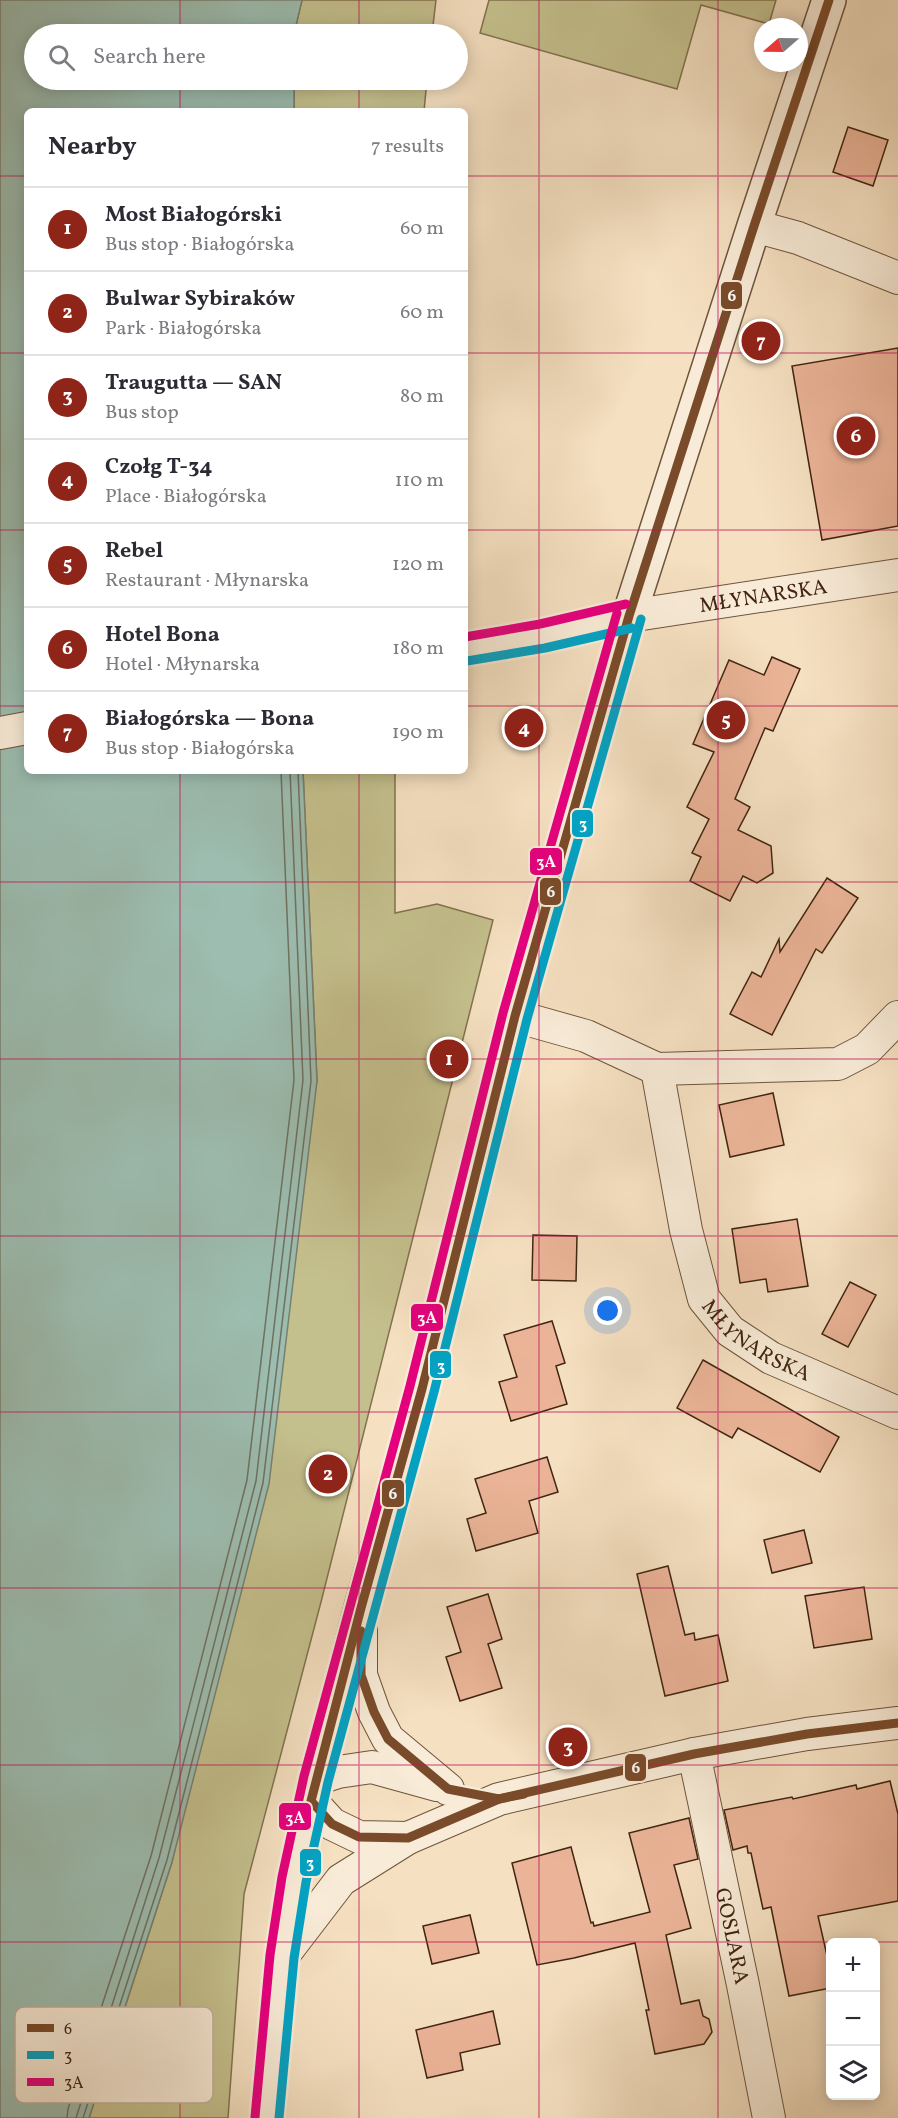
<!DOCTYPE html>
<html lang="en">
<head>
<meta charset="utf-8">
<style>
	:root { --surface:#fff; --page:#f2f2f3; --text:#2b2b33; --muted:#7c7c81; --line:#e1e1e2; --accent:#8f2418 }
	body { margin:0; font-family:Vollkorn,serif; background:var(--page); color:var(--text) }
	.controls { position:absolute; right:18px; bottom:18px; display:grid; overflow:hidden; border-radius:9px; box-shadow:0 3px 15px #0003 }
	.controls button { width:54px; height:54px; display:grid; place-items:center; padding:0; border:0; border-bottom:2px solid var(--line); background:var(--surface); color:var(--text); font:30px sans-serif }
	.compass { position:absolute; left:754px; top:18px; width:54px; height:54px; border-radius:50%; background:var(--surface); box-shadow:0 3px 15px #0003; rotate:250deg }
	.you { position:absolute; left:608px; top:1311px; width:21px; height:21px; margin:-15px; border:4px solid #fff; border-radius:50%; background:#1a73e8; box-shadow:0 0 0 9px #1a73e833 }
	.badge { display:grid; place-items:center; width:39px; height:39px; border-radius:50%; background:var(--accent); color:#fff; font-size:20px; font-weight:700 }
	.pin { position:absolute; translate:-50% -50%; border:3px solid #fff; box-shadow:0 2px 6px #0006 }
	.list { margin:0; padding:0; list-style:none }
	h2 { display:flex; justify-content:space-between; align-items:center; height:78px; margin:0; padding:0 24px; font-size:26px }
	h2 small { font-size:20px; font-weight:400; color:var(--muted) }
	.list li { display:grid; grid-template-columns:39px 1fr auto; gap:18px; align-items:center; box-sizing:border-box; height:84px; padding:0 24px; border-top:2px solid var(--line) }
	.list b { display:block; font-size:22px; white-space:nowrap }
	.list p { margin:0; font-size:20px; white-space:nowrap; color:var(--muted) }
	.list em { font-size:20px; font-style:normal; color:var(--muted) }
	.icon { flex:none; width:33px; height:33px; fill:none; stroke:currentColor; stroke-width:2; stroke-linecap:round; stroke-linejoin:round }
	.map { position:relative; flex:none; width:898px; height:2118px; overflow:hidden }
	.search { position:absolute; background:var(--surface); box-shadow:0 3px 15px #0003; left:24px; top:24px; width:444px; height:66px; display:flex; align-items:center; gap:15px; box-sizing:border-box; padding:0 21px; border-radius:33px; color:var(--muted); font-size:22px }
	.panel { position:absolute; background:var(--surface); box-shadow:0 3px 15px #0003; left:24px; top:108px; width:444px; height:666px; border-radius:9px }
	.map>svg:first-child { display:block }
	.green { fill:#c4c08d; stroke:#82724e; stroke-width:1.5 }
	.water { fill:#9cbdb0; stroke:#788070; stroke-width:1.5 }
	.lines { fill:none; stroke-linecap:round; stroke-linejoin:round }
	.shore { stroke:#6e7160; stroke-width:1.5 }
	.building { fill:#ebb498; stroke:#412510; stroke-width:1.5 }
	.minor-casing { stroke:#6e543c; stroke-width:34 }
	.tertiary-casing { stroke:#6e543c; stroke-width:36 }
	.minor { stroke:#f8ebd7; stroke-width:32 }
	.tertiary { stroke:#f8ebd7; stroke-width:33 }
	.bus-1-casing { stroke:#f8ebd7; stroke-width:14 }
	.bus-2-casing { stroke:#f8ebd7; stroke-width:14 }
	.bus-3-casing { stroke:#f8ebd7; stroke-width:14 }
	.bus-1 { stroke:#7a4b2a; stroke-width:9 }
	.bus-2 { stroke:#03a2c4; stroke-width:9 }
	.bus-3 { stroke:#e5007d; stroke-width:9 }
	.grid { fill:none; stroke:#c2185b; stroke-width:1.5; stroke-opacity:0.55 }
	.labels { text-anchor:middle; stroke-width:5; stroke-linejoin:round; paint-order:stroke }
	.street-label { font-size:21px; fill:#412510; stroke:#f8ebd7 }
	.key { fill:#f8ebd7; stroke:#c1b09b; stroke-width:1.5 }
	.key-label { font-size:16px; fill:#412510 }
	.line-badge { stroke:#f8ebd7; stroke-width:2 }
	.badge-label { font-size:16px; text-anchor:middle; font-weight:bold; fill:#fff }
</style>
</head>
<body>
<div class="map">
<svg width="898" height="2118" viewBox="0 0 898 2118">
	<rect width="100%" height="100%" fill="#f5e0c1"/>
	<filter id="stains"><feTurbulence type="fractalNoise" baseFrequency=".00333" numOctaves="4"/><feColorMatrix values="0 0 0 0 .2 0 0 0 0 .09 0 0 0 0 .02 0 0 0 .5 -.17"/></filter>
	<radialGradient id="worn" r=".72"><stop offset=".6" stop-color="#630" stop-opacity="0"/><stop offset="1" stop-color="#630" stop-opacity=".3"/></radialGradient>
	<g class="green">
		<polygon points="302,0 436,0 432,34 294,34"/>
		<polygon points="489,0 776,0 769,24 701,5 677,89 480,33"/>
		<polygon points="294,80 427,80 424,111 294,111"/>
		<polygon points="303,771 395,771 395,913 437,904 493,920 321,1602 244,1894 228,2118 89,2118 172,1862 317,1081"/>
	</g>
	<polygon class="water" points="0,0 302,0 294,34 34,34 34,80 294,80 294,111 27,111 27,771 303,771 317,1081 269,1484 172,1862 89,2118 0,2118"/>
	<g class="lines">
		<g class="shore">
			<polyline points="67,2118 68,2109 151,1856 247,1480 294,1080 281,771"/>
			<polyline points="76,2118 159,1858 256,1481 303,1080 290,771"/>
			<polyline points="83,2118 167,1860 263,1483 311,1081 298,771"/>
		</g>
	</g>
	<g class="building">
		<polygon points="848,127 888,140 873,186 833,172"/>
		<polygon points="898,348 898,526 822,540 792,366"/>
		<polygon points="772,657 800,669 773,731 765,728 735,799 750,807 738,830 771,846 773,873 757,883 743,876 730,901 690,881 701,857 692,853 709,819 687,807 714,752 693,744 729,660 764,675"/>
		<polygon points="827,878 858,898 822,953 816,949 772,1035 730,1014 752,972 761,977 779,939 780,952"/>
		<polygon points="773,1093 784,1145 730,1157 719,1105"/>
		<polygon points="797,1219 808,1286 768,1292 766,1279 740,1283 732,1229"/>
		<polygon points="533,1235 577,1236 576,1281 532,1280"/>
		<polygon points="850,1282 876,1295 848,1347 822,1334"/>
		<polygon points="552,1321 565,1363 556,1366 567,1404 511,1421 499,1382 517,1377 504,1335"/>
		<polygon points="703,1360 839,1437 820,1472 738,1428 732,1438 677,1408"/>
		<polygon points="547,1457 558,1492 529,1501 538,1533 476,1551 467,1519 486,1513 475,1479"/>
		<polygon points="804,1530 812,1563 772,1573 764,1540"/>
		<polygon points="668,1566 685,1635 694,1633 695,1640 718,1635 728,1681 665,1696 637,1574"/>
		<polygon points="864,1587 872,1639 814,1648 805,1596"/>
		<polygon points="488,1594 502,1639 488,1644 502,1688 460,1701 446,1657 461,1652 447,1607"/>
		<polygon points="890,1781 898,1814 898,1901 818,1916 831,1973 831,1988 789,1996 771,1907 763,1909 751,1853 748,1853 747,1846 733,1850 724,1810 792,1797 793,1799 856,1785 857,1789"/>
		<polygon points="689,1818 698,1859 674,1865 691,1928 666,1935 681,2004 699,2000 703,2016 709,2019 712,2032 704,2044 655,2054 646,2010 649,2010 635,1943 574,1958 537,1965 512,1863 571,1847 591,1923 593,1922 594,1926 650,1912 629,1833"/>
		<polygon points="470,1915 479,1953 432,1964 423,1926"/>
		<polygon points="493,2011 500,2044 460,2053 463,2070 427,2078 416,2030"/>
	</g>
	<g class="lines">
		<defs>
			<g id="minor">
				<polyline points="754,226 798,238 898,278"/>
				<path id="s1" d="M 465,649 L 542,636 L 629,616 L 898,575"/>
				<polyline points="0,733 27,728"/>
				<polyline points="515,1016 586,1036 657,1069 838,1064 867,1049 898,1017"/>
				<path id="s2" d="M 657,1069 L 686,1230 L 704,1299 L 730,1331 L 771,1358 L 898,1413"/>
				<polyline points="361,1631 361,1675 374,1712 388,1739 448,1789"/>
				<path id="s3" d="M 694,1754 L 743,1985 L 769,2118"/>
				<polyline points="316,1779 338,1772 372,1767 437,1785"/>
				<polyline points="311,1801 332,1824 359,1837 408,1838"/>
				<polyline points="282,1957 341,1880 408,1838 499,1799 694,1754 807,1734 898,1723"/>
			</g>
			<polyline id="tertiary" points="267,2118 282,1957 294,1880 311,1801 361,1608 422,1389 515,1016 629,616 754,226 829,0"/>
		</defs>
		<use href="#minor" class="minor-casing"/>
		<use href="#tertiary" class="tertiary-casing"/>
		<use href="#minor" class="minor"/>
		<use href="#tertiary" class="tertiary"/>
		<defs>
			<g id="bus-1">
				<polyline points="829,0 754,226 629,616 515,1016 422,1389 361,1608 311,1801 332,1824 359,1837 408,1838 499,1799 694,1754 807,1734 898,1723"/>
				<polyline points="361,1631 361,1675 374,1712 388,1739 448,1789 499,1799 524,1794"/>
			</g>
			<g id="bus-2">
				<polyline points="467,661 545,648 632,628"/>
				<polyline points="279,2118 294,1958 306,1882 328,1782 434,1392 527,1019 641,619"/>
			</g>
			<g id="bus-3">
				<polyline points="465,637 540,624 626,604"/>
				<polyline points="255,2117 270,1955 282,1877 304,1776 410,1386 503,1013 617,613"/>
			</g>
		</defs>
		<use href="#bus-1" class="bus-1-casing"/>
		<use href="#bus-2" class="bus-2-casing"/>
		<use href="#bus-3" class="bus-3-casing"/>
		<use href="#bus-1" class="bus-1"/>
		<use href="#bus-2" class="bus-2"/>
		<use href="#bus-3" class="bus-3"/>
	</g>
	<path class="grid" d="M 180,0 L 180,34M 359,0 L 359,34M 539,0 L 539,2118M 718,0 L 718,2118M 180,80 L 180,111M 359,80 L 359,111M 0,176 L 27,176M 465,176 L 898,176M 0,353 L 27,353M 465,353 L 898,353M 0,530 L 27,530M 465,530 L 898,530M 0,706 L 27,706M 465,706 L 898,706M 180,771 L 180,2118M 359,771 L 359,2118M 0,882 L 898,882M 0,1059 L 898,1059M 0,1236 L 898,1236M 0,1412 L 898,1412M 0,1588 L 898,1588M 0,1765 L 898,1765M 0,1942 L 898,1942"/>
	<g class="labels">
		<g class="street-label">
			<text dy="7" stroke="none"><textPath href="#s1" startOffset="303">MŁYNARSKA</textPath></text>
			<text dy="7" stroke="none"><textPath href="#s2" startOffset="303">MŁYNARSKA</textPath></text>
			<text dy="7" stroke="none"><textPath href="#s3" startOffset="186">GOSLARA</textPath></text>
		</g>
	</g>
	<rect x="15" y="2007" width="198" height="96" rx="9" class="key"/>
	<rect x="27" y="2024" width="27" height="8" fill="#7a4b2a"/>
	<rect x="27" y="2051" width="27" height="8" fill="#03a2c4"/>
	<rect x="27" y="2078" width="27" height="8" fill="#e5007d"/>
	<g class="key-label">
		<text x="64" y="2034">6</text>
		<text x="64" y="2061">3</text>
		<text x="64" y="2088">3A</text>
	</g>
	<g class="line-badge">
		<rect x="720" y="281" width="23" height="29" rx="6" fill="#7a4b2a"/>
		<rect x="571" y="809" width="23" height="29" rx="6" fill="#03a2c4"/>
		<rect x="529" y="847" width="34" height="29" rx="6" fill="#e5007d"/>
		<rect x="539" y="877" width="23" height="29" rx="6" fill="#7a4b2a"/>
		<rect x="410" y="1303" width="34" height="29" rx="6" fill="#e5007d"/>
		<rect x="429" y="1350" width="23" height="29" rx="6" fill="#03a2c4"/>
		<rect x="381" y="1479" width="24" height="29" rx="6" fill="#7a4b2a"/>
		<rect x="624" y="1753" width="23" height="29" rx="6" fill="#7a4b2a"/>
		<rect x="278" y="1802" width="34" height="29" rx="6" fill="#e5007d"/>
		<rect x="299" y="1848" width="23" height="29" rx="6" fill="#03a2c4"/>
	</g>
	<g class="badge-label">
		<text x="732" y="301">6</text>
		<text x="583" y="829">3</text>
		<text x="546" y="867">3A</text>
		<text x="551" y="897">6</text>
		<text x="427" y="1323">3A</text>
		<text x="441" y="1371">3</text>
		<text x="393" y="1499">6</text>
		<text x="636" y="1773">6</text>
		<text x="295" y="1823">3A</text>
		<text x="310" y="1868">3</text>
	</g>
	<rect width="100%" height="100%" filter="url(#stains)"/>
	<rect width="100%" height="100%" fill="url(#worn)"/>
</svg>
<div class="controls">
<button>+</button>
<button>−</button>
<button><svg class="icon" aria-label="layers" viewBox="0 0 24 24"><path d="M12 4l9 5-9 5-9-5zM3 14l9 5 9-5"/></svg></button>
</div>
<svg class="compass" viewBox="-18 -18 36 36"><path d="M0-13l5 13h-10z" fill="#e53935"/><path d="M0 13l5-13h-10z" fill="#7c7c81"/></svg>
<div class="you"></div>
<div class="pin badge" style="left:449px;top:1059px">1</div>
<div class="pin badge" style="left:328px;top:1474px">2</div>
<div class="pin badge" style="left:568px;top:1747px">3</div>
<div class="pin badge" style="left:524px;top:728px">4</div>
<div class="pin badge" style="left:726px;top:720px">5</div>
<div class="pin badge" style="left:856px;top:436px">6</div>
<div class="pin badge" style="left:761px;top:341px">7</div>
<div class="search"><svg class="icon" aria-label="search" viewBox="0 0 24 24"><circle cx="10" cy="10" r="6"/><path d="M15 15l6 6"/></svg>Search here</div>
<section class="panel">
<h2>Nearby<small>7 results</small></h2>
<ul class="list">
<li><span class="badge">1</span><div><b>Most Białogórski</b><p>Bus stop · Białogórska</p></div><em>60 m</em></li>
<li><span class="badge">2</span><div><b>Bulwar Sybiraków</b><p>Park · Białogórska</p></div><em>60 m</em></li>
<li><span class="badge">3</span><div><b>Traugutta — SAN</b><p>Bus stop</p></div><em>80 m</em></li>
<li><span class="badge">4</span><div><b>Czołg T-34</b><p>Place · Białogórska</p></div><em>110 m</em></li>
<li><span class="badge">5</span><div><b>Rebel</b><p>Restaurant · Młynarska</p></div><em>120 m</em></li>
<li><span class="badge">6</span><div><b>Hotel Bona</b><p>Hotel · Młynarska</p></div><em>180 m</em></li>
<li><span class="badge">7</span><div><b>Białogórska — Bona</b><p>Bus stop · Białogórska</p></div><em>190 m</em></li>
</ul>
</section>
</div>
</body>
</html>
